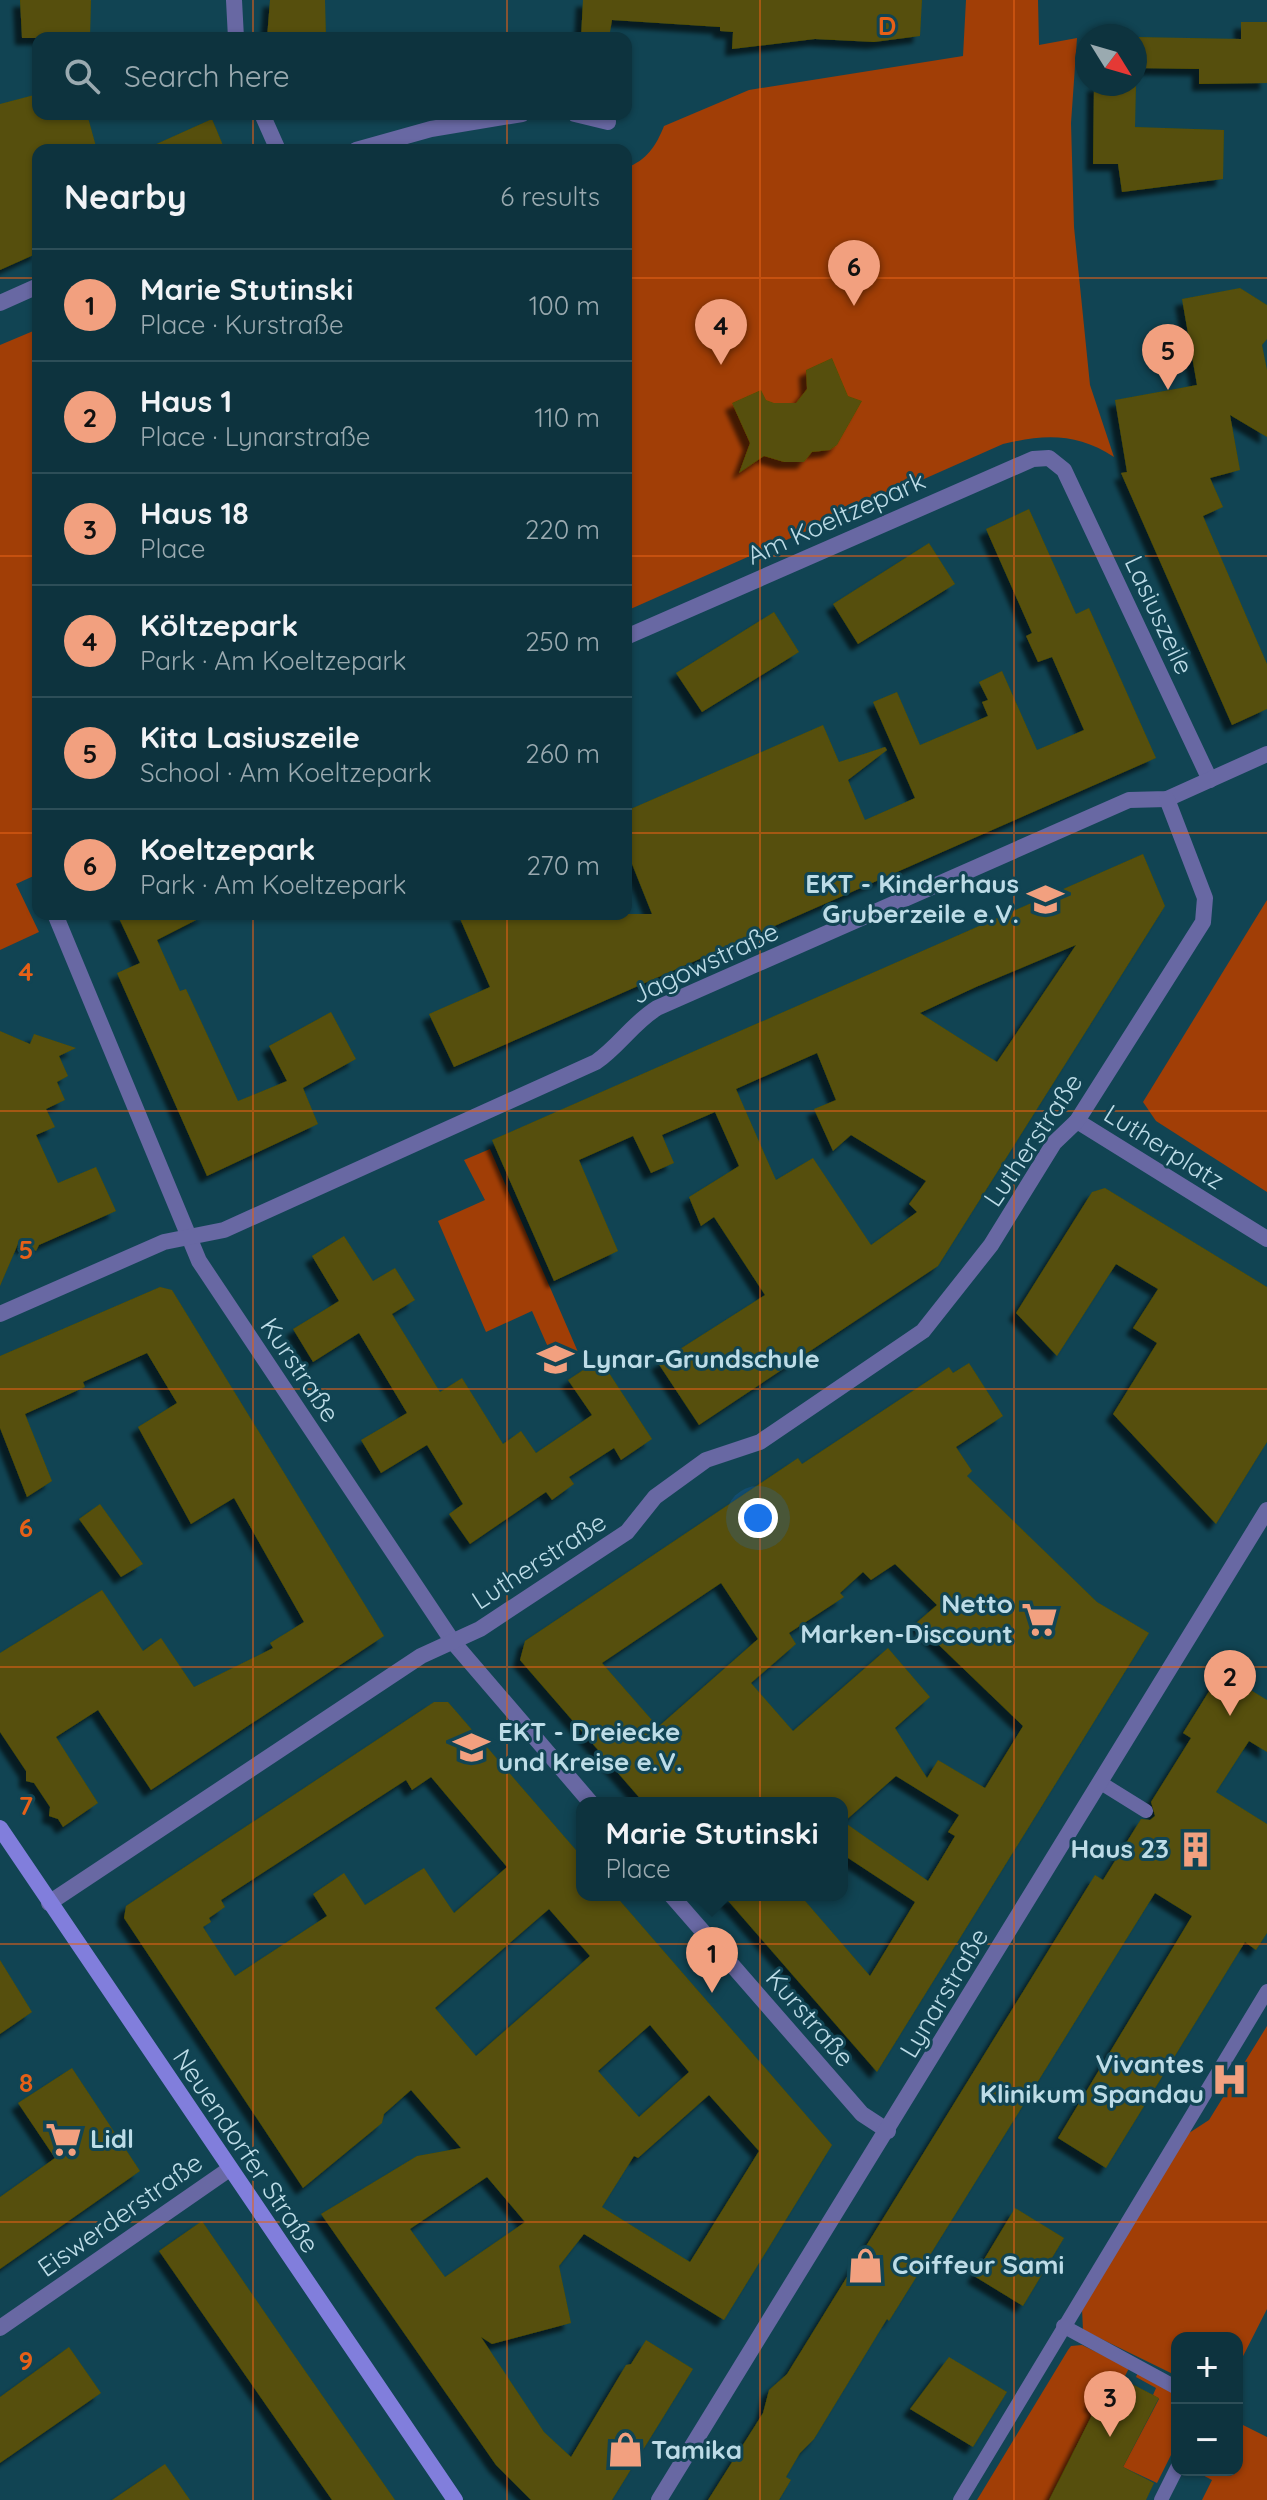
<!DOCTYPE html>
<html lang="en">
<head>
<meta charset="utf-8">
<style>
	:root { --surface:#0d333e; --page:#163b45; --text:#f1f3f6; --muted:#9aaab0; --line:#2d4e58; --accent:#f2a07f }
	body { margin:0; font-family:Quicksand,sans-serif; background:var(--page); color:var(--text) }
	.controls { position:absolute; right:24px; bottom:24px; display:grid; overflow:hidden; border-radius:16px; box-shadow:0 2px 6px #0004 }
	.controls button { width:72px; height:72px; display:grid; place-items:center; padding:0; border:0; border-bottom:2px solid var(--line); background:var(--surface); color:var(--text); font:40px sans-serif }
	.compass { position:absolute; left:1075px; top:24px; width:72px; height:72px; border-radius:50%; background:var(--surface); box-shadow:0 2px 6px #0004; rotate:127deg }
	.you { position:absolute; left:758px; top:1518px; width:28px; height:28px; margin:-20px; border:6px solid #fff; border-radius:50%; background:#1a73e8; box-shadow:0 0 0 12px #1a73e833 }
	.badge { display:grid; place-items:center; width:52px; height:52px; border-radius:50%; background:var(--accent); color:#111; font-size:26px; font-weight:700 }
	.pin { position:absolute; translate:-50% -66px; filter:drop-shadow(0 2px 4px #0008) }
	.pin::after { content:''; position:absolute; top:42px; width:28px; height:24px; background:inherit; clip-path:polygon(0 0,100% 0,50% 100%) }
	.popup { position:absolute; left:576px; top:1797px; width:272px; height:104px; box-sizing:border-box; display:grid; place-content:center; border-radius:16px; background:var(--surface); filter:drop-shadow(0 2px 6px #0005); font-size:26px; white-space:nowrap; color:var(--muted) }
	.popup b { font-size:30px; color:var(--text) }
	.popup::after { content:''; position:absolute; left:50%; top:100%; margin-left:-16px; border:16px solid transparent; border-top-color:var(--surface) }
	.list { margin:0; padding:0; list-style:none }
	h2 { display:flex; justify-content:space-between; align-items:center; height:104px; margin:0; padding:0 32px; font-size:34px }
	h2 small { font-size:26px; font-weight:400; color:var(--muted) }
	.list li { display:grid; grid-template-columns:52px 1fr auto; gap:24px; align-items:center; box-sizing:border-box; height:112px; padding:0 32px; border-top:2px solid var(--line) }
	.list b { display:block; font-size:30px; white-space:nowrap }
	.list p { margin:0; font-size:26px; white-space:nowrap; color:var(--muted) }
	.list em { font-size:26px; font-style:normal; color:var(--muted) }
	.icon { flex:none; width:44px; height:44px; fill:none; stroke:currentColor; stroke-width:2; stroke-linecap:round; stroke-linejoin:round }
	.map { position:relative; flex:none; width:1267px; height:2500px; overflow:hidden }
	.search { position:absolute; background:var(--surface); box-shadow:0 2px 6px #0004; left:32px; top:32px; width:600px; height:88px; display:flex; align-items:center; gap:20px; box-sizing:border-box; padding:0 28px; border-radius:16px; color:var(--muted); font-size:30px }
	.panel { position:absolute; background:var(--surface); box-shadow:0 2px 6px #0004; left:32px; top:144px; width:600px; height:776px; border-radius:16px }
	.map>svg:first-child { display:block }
	.green { fill:#a13e06 }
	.building { fill:#575007; fill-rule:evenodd; filter:url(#shadow) }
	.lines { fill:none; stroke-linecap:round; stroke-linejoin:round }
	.service { stroke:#6868a3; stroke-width:14 }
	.minor { stroke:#6868a3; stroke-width:16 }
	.tertiary { stroke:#6868a3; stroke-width:16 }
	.secondary { stroke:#817edc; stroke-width:16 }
	.grid { fill:none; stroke:#e66017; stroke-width:2; stroke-opacity:0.55 }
	.labels { text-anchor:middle; stroke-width:6; stroke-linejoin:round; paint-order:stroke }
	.street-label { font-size:26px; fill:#bddce7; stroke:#114453 }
	.poi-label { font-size:26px; font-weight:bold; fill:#bddce7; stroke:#114453; text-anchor:start }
	.grid-label { font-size:26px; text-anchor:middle; font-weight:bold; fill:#e66017; stroke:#114453; stroke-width:6; stroke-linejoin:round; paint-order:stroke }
</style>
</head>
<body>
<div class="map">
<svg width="1267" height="2500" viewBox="0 0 1267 2500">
	<defs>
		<filter id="shadow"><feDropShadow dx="-7" dy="7" stdDeviation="2" flood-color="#0009"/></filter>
	</defs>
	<rect width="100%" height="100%" fill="#114453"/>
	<g class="green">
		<path d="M 966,0 L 1038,0 L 1039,45 L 1077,38 L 1071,123 L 1074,227 L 1090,385 L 1114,457 C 1077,433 1045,434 1003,444 L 626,611 L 626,168 C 647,160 656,146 664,126 L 749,90 L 963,56 Z"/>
		<polygon points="38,329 38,874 16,884 39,932 0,950 0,345"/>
		<polygon points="1267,900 1267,1192 1156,1121 1143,1102"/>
		<polygon points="490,1149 578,1352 555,1363 532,1311 486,1332 438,1221 485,1200 464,1160"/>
		<polygon points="1267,2026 1267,2309 1237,2368 1237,2338 1177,2338 1177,2376 1083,2330 1082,2309 1186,2135 1209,2120"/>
		<polygon points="1082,2345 1129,2368 1123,2380 1106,2372 1091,2403 1096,2407 1049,2500 977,2500 1068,2350 1071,2346"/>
		<polygon points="1138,2372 1177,2392 1177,2443 1157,2483 1123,2467 1159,2399 1153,2395 1156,2388 1136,2377"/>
		<polygon points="1237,2422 1267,2437 1267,2500 1202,2500 1212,2480 1193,2470 1237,2470"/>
	</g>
	<g class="building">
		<polygon points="20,0 91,0 90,38 22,38"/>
		<polygon points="270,0 325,0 326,38 267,38"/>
		<polygon points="583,0 922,0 920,36 874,42 815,39 732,49 733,32 720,31 720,27 612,20 609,38 581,38"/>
		<polygon points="1241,22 1267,22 1267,83 1199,84 1199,69 1135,68 1135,37 1241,39"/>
		<polygon points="1094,84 1136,84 1135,127 1224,130 1223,179 1122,192 1118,164 1093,164"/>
		<polygon points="38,94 38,114 87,114 97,150 38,150 38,253 0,270 0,104"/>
		<polygon points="212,119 225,150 143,150"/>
		<polygon points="1240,288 1267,305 1267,339 1262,345 1267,370 1267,437 1230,415 1240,470 1210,478 1223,507 1203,516 1267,664 1267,709 1232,725 1121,473 1127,472 1115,400 1197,385 1182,299"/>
		<polygon points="832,358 848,396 862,401 837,445 830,450 812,452 804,462 784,462 764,456 739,473 750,443 732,403 761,390 766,400 774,403 796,403 807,389 806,370"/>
		<polygon points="1029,509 1076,614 1089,608 1156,758 454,1067 429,1014 490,987 458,914 652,914 626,849 626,811 823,725 839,762 885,747 887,750 848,780 865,820 915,798 873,702 897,692 920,745 988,716 982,702 988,700 979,682 1002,671 1037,750 1084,730 1052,657 1038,662 1026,636 1032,633 986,529"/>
		<polygon points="929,543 955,584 858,644 833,604"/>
		<polygon points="774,612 799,652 702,712 676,673"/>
		<path d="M 1143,854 L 1165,906 L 938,1266 L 699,1425 L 658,1363 L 765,1295 L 714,1217 L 701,1226 L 689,1197 L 739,1166 L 715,1112 L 662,1135 L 674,1163 L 651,1173 L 633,1136 L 579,1160 L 618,1251 L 554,1281 L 492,1140 ZM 1076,945 L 997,1062 L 920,1013 L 976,987 ZM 817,1053 L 836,1100 L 814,1109 L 833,1151 L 851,1135 L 926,1181 L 909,1204 L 917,1212 L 871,1245 L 813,1158 L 776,1180 L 736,1089 Z"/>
		<polygon points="117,914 208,914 157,940 180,991 186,989 193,1004 238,1101 287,1081 269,1046 331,1012 356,1059 303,1088 318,1124 207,1176 117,973 140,963"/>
		<polygon points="0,1031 30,1044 34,1034 76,1048 59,1056 68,1076 57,1082 65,1100 46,1109 55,1127 36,1135 58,1183 96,1167 116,1211 39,1245 36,1251 18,1244 0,1286"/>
		<polygon points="1105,1188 1267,1287 1267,1442 1216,1524 1113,1414 1157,1343 1133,1328 1158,1289 1116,1264 1057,1356 1016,1313 1092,1192"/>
		<polygon points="344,1236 373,1281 395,1268 415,1300 392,1314 440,1392 462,1378 503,1444 521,1431 536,1453 592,1415 568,1380 600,1359 652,1439 621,1460 614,1448 569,1477 574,1484 552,1500 546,1492 470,1544 449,1514 463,1504 427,1445 381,1473 361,1440 407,1413 359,1333 313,1362 293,1329 339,1301 312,1256"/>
		<polygon points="160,1287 172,1290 384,1636 151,1790 98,1710 56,1737 98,1803 63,1827 58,1819 49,1816 50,1807 34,1783 26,1781 26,1771 0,1732 0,1653 102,1590 143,1651 161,1638 194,1687 273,1648 270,1643 304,1622 234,1498 191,1524 138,1427 177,1403 147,1353 83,1382 85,1387 25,1414 52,1481 27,1497 0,1428 0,1356"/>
		<path d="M 969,1363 L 1003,1416 L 956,1447 L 972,1471 L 967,1476 L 1097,1602 L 1149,1633 L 877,2072 L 723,1895 L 800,1895 L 870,1976 L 915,1902 L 842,1854 L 842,1803 L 644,1803 L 520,1660 L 525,1641 L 798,1458 L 802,1464 L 949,1367 L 953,1373 ZM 895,1564 L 937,1605 L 916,1623 L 1023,1726 L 985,1788 L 938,1760 L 927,1778 L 895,1728 L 930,1697 L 888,1648 L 793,1731 L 751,1683 L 796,1644 L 789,1633 L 844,1597 L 840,1593 L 863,1572 L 871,1580 ZM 721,1583 L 758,1639 L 658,1727 L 602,1663 ZM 896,1776 L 959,1815 L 948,1832 L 955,1836 L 928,1881 L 844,1822 Z"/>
		<polygon points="100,1504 143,1564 121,1577 79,1519"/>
		<polygon points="1221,1672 1267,1700 1267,1752 1249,1741 1216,1792 1267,1824 1267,1933 1256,1950 1245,1942 1106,2168 1058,2138 1192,1916 1155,1893 889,2321 887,2319 814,2439 800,2453 786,2477 791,2480 779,2500 708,2500 763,2413 769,2390 787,2374 1095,1875 1103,1880 1141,1819 1150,1820 1155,1816 1151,1802 1191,1738 1183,1733"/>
		<path d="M 434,1702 L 448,1702 L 582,1857 L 582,1895 L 615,1895 L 832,2145 L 724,2320 L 584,2234 L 559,2266 L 571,2323 L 492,2344 L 481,2337 L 544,2432 L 571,2457 L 626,2365 L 631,2364 L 646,2340 L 693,2369 L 612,2500 L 531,2500 L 496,2465 L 321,2214 L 417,2156 L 461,2148 L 411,2090 L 384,2114 L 382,2123 L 303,2188 L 124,1918 L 126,1906 ZM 431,1777 L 507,1867 L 454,1913 L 424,1868 L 365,1905 L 344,1873 L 313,1894 L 327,1916 L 235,1976 L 203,1927 L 211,1922 L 209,1918 L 225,1907 L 221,1900 L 406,1780 L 412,1790 ZM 549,1909 L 590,1956 L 476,2056 L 435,2008 ZM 650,2025 L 689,2072 L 639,2117 L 598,2071 ZM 709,2095 L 759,2151 L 690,2262 L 602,2207 L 634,2156 L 638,2158 ZM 487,2177 L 525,2222 L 445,2277 L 410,2229 Z"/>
		<polygon points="0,1960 32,2012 0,2034"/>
		<polygon points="72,2068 140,2171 0,2269 0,2197 55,2158 18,2103"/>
		<polygon points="1015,2208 1064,2238 1023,2306 974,2276"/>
		<polygon points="202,2221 285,2342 395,2500 332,2500 159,2251"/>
		<polygon points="69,2347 101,2393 0,2463 0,2397"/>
		<polygon points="949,2357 1007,2392 973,2447 910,2409"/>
		<polygon points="1107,2371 1159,2398 1123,2467 1154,2483 1146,2500 1049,2500 1096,2407 1091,2404"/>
		<polygon points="165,2464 190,2500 112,2500"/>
	</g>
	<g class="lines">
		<g class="service">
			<polyline points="1101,1783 1146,1811"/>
			<polyline points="1063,2326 1177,2388"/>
			<polyline points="960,2500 1267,1991"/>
			<polyline points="1161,2500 1177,2468"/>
		</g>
		<g class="minor">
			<polyline points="234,0 236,38"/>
			<polyline points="262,114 278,150"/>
			<polyline points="575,114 608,122"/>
			<polyline points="356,150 431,129 522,114"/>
			<polyline points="0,303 38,286"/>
			<polyline points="626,637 1033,459 1049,458 1064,470 1210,780"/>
			<polyline points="55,914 199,1261 453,1642 591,1803"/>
			<polyline points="1077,1121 1267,1239"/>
			<path d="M 0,1314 L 164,1242 L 224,1230 L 596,1062 C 619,1046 633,1023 657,1008 L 1129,800 L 1167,799 L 1267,754"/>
			<polyline points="671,1895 862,2114 888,2131"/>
			<polyline points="49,1903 421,1656 480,1629 627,1532 655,1497 706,1460 760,1442 923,1331 991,1245 1054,1143 1077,1121 1203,922 1205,898 1167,799"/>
			<polyline points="659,2500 1267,1510"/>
		</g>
		<polyline class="tertiary" points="0,2328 228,2170"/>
		<polyline class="secondary" points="0,1828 455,2500"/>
	</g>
	<path class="grid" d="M 253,0 L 253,38M 507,0 L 507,38M 760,0 L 760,2500M 1014,0 L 1014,2500M 253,114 L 253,150M 507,114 L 507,150M 0,278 L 38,278M 626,278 L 1267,278M 0,556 L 38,556M 626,556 L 1267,556M 0,833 L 38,833M 626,833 L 1267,833M 253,914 L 253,2500M 507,914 L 507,2500M 0,1111 L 1267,1111M 0,1389 L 1267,1389M 0,1667 L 1267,1667M 0,1944 L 1267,1944M 0,2222 L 1267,2222"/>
	<defs>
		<symbol id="school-bare" viewBox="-9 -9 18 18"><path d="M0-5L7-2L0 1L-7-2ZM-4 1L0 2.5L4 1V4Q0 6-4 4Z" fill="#f2a07f" stroke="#114453" stroke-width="2.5" paint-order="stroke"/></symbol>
		<symbol id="supermarket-bare" viewBox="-9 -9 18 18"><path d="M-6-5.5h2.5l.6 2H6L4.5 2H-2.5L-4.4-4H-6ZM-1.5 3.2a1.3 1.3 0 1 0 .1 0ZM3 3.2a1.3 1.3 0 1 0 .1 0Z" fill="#f2a07f" stroke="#114453" stroke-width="2.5" paint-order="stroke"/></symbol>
		<symbol id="building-bare" viewBox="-9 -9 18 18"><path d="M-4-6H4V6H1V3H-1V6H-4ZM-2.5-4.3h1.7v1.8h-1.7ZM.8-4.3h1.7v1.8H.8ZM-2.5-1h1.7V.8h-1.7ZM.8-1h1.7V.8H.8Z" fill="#f2a07f" stroke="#114453" stroke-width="2.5" paint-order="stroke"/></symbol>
		<symbol id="hospital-bare" viewBox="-9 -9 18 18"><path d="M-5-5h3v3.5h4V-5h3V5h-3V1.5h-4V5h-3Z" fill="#f2a07f" stroke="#114453" stroke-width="2.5" paint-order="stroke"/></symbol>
		<symbol id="shop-bare" viewBox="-9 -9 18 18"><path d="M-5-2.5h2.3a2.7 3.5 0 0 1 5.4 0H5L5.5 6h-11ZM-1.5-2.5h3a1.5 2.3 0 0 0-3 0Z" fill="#f2a07f" stroke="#114453" stroke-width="2.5" paint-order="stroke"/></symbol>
	</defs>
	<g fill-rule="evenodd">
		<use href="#school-bare" x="1020" y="874" width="51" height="51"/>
		<use href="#school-bare" x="530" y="1334" width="51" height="51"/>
		<use href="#supermarket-bare" x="1014" y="1594" width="51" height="51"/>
		<use href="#school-bare" x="446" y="1722" width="51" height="51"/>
		<use href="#building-bare" x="1170" y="1824" width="51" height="51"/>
		<use href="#hospital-bare" x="1204" y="2054" width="51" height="51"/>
		<use href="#supermarket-bare" x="38" y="2114" width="51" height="51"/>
		<use href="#shop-bare" x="840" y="2240" width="51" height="51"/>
		<use href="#shop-bare" x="600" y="2424" width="51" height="51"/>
	</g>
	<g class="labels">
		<g class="street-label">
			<text transform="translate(836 518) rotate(-24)" y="9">Am Koeltzepark</text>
			<text transform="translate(1159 615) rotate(65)" y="9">Lasiuszeile</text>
			<text transform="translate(705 963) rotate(-25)" y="9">Jagowstraße</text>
			<text transform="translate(1033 1140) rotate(-56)" y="9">Lutherstraße</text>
			<text transform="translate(1164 1147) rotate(32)" y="9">Lutherplatz</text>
			<text transform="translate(300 1370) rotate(56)" y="9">Kurstraße</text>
			<text transform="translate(539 1561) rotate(-33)" y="9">Lutherstraße</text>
			<text transform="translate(944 1993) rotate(-59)" y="9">Lynarstraße</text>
			<text transform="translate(810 2018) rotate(49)" y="9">Kurstraße</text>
			<text transform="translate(246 2151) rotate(56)" y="9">Neuendorfer Straße</text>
			<text transform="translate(120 2215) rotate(-35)" y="9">Eiswerderstraße</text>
		</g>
		<g class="poi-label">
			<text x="1019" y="893" text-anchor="end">EKT - Kinderhaus<tspan x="1019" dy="30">Gruberzeile e.V.</tspan></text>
			<text x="582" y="1368">Lynar-Grundschule</text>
			<text x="1013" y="1613" text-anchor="end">Netto<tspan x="1013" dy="30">Marken-Discount</tspan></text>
			<text x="498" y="1741">EKT - Dreiecke<tspan x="498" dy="30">und Kreise e.V.</tspan></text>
			<text x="1169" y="1858" text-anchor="end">Haus 23</text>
			<text x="1204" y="2073" text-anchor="end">Vivantes<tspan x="1204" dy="30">Klinikum Spandau</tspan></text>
			<text x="90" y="2148">Lidl</text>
			<text x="892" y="2274">Coiffeur Sami</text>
			<text x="651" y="2459">Tamika</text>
		</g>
	</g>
	<g class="grid-label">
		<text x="887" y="35">D</text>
		<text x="26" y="981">4</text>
		<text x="26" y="1259">5</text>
		<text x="26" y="1537">6</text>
		<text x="26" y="1815">7</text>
		<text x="26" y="2092">8</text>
		<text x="26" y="2370">9</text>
	</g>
</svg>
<div class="controls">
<button>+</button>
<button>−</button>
</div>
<svg class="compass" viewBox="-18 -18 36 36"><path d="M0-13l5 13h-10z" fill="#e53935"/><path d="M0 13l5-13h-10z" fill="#9aaab0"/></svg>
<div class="you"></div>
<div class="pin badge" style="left:712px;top:1993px">1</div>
<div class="popup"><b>Marie Stutinski</b>Place</div>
<div class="pin badge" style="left:1230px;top:1716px">2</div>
<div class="pin badge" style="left:1110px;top:2437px">3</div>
<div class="pin badge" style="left:721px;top:365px">4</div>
<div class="pin badge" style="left:1168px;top:390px">5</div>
<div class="pin badge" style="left:854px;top:306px">6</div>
<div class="search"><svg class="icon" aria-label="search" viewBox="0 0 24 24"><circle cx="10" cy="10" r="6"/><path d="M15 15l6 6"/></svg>Search here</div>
<section class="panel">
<h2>Nearby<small>6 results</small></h2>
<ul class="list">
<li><span class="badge">1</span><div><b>Marie Stutinski</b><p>Place · Kurstraße</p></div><em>100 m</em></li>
<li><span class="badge">2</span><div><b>Haus 1</b><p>Place · Lynarstraße</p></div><em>110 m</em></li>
<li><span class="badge">3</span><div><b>Haus 18</b><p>Place</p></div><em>220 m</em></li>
<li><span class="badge">4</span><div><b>Költzepark</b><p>Park · Am Koeltzepark</p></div><em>250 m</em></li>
<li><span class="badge">5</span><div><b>Kita Lasiuszeile</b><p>School · Am Koeltzepark</p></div><em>260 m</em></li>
<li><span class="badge">6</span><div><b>Koeltzepark</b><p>Park · Am Koeltzepark</p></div><em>270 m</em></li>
</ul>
</section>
</div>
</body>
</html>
